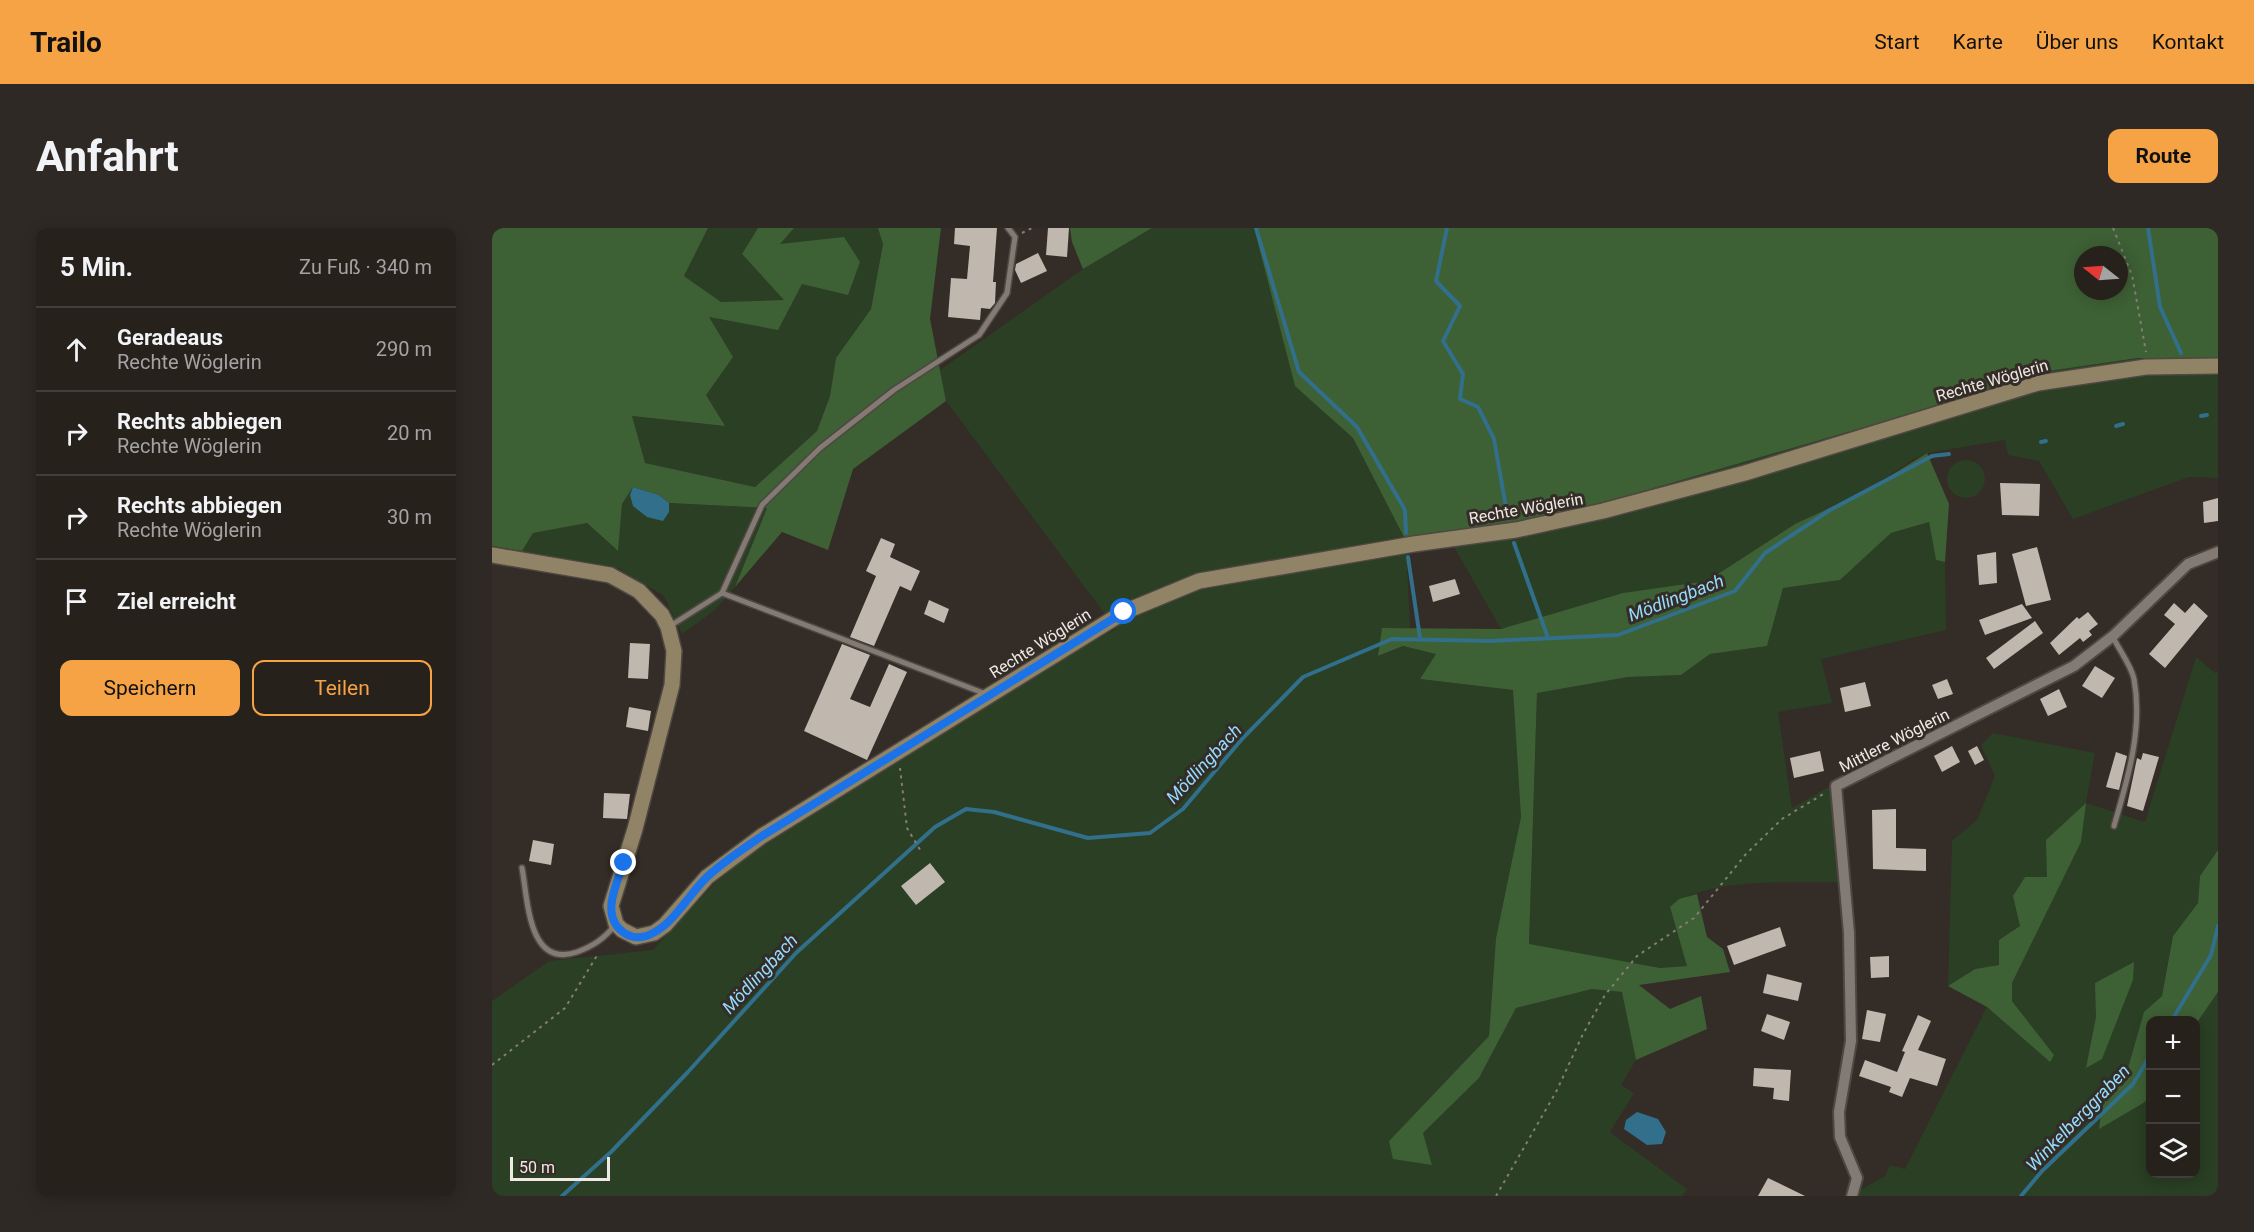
<!DOCTYPE html>
<html lang="de">
<head>
<meta charset="utf-8">
<style>
	:root { --surface:#27211c; --page:#2f2925; --text:#f1f3f6; --muted:#a4a3a3; --line:#433e3b; --accent:#f5a345 }
	body { margin:0; font-family:Roboto,sans-serif; background:var(--page); color:var(--text) }
	.controls { position:absolute; right:18px; bottom:18px; display:grid; overflow:hidden; border-radius:12px; box-shadow:0 3px 15px #0003 }
	.controls button { width:54px; height:54px; display:grid; place-items:center; padding:0; border:0; border-bottom:2px solid var(--line); background:var(--surface); color:var(--text); font:30px sans-serif }
	.compass { position:absolute; left:1582px; top:18px; width:54px; height:54px; border-radius:50%; background:var(--surface); box-shadow:0 3px 15px #0003; rotate:287deg }
	.scale { position:absolute; left:18px; bottom:15px; width:100px; box-sizing:border-box; padding-left:6px; border:3px solid #efe9e5; border-top:0; font-size:16px; line-height:21px; white-space:nowrap; color:#efe9e5; -webkit-text-stroke:4px #342c26; paint-order:stroke }
	.stop { position:absolute; width:18px; height:18px; margin:-14px; border:4px solid #1a73e8; border-radius:50%; background:#fff }
	.stop.end { background:#1a73e8; border-color:#fff; box-shadow:0 2px 6px #0008 }
	.list { margin:0; padding:0; list-style:none }
	h2 { display:flex; justify-content:space-between; align-items:center; height:78px; margin:0; padding:0 24px; font-size:26px }
	h2 small { font-size:20px; font-weight:400; color:var(--muted) }
	.list li { display:grid; grid-template-columns:39px 1fr auto; gap:18px; align-items:center; box-sizing:border-box; height:84px; padding:0 24px; border-top:2px solid var(--line) }
	.list b { display:block; font-size:22px; white-space:nowrap }
	.list p { margin:0; font-size:20px; white-space:nowrap; color:var(--muted) }
	.list em { font-size:20px; font-style:normal; color:var(--muted) }
	.actions { display:flex; gap:12px; padding:18px 24px }
	.actions a { flex:1; padding:14px 0; border:2px solid var(--accent); border-radius:12px; text-align:center; font-size:21px; color:var(--accent) }
	.actions .main { background:var(--accent); color:#111 }
	.icon { flex:none; width:33px; height:33px; fill:none; stroke:currentColor; stroke-width:2; stroke-linecap:round; stroke-linejoin:round }
	.map { position:relative; flex:none; width:1726px; height:968px; overflow:hidden; border-radius:12px }
	header { display:flex; align-items:center; gap:36px; box-sizing:border-box; height:84px; padding:0 30px; background:var(--accent); color:#111 }
	header strong { font-size:28px }
	nav { display:flex; gap:33px; margin-inline-start:auto; font-size:21px }
	.intro { display:flex; align-items:center; justify-content:space-between; box-sizing:border-box; height:144px; padding:0 36px }
	h1 { margin:0; font-size:42px }
	.button { padding:15px 27px; border-radius:12px; background:var(--accent); color:#111; font-size:21px; font-weight:700 }
	main { display:flex; gap:36px; padding:0 36px }
	aside { flex:1; background:var(--surface); border-radius:12px; box-shadow:0 3px 15px #0003 }
	.map>svg:first-child { display:block }
	.green { fill:#2a3f24 }
	.forest { fill:#3e6035; fill-rule:evenodd }
	.water { fill:#316f8b }
	.lines { fill:none; stroke-linecap:round; stroke-linejoin:round }
	.stream { stroke:#316f8b; stroke-width:4 }
	.building { fill:#c0b7af }
	.lane-casing { stroke:#4e4742; stroke-width:8 }
	.street-casing { stroke:#4e4742; stroke-width:14 }
	.secondary-casing { stroke:#4e4742; stroke-width:18 }
	.path { stroke:#847d78; stroke-width:2; stroke-dasharray:3 4.5; stroke-linecap:butt }
	.lane { stroke:#837a73; stroke-width:5 }
	.street { stroke:#837a73; stroke-width:10 }
	.secondary { stroke:#918366; stroke-width:15 }
	.route { stroke:#1a73e8; stroke-width:8 }
	.labels { text-anchor:middle; stroke-width:6; stroke-linejoin:round; paint-order:stroke }
	.street-label { font-size:16px; fill:#efe9e5; stroke:#342c26 }
	.water-label { font-size:18px; font-style:italic; fill:#94dbfe; stroke:#342c26 }
</style>
</head>
<body>
<header>
<strong>Trailo</strong>
<nav><a>Start</a><a>Karte</a><a>Über uns</a><a>Kontakt</a></nav>
</header>
<div class="intro"><h1>Anfahrt</h1><a class="button">Route</a></div>
<main>
<aside>
<h2>5 Min.<small>Zu Fuß · 340 m</small></h2>
<ul class="list">
<li><svg class="icon" aria-label="ahead" viewBox="0 0 24 24"><path d="M12 20V5M6 11l6-6 6 6"/></svg><div><b>Geradeaus</b><p>Rechte Wöglerin</p></div><em>290 m</em></li>
<li><svg class="icon" aria-label="right" viewBox="0 0 24 24"><path d="M7 20v-9h11M14 6l5 5-5 5"/></svg><div><b>Rechts abbiegen</b><p>Rechte Wöglerin</p></div><em>20 m</em></li>
<li><svg class="icon" aria-label="right" viewBox="0 0 24 24"><path d="M7 20v-9h11M14 6l5 5-5 5"/></svg><div><b>Rechts abbiegen</b><p>Rechte Wöglerin</p></div><em>30 m</em></li>
<li><svg class="icon" aria-label="arrive" viewBox="0 0 24 24"><path d="M6 21V4h12l-3 4 3 4H6"/></svg><div><b>Ziel erreicht</b></div></li>
</ul>
<div class="actions"><a class="main">Speichern</a><a>Teilen</a></div>
</aside>
<div class="map">
<svg width="1726" height="968" viewBox="0 0 1726 968">
	<rect width="100%" height="100%" fill="#342c26"/>
	<g class="green">
		<polygon points="216,0 266,0 250,26 293,72 229,74 192,48"/>
		<polygon points="302,0 386,0 391,16 379,81 344,130 338,168 325,203 263,259 152,235 139,188 232,198 214,167 216,89 286,101 310,55 287,16"/>
		<polygon points="660,0 762,0 803,157 861,210 914,313 918,400 890,401 887,428 911,418 945,426 928,451 1021,462 1029,589 1004,710 997,808 897,913 931,905 987,850 1024,780 1100,761 1131,764 1144,832 1129,857 1142,865 1118,904 1195,961 1190,968 0,968 0,773 57,733 161,722 223,655 263,623 553,440 624,401 454,173 448,142 591,41"/>
		<polygon points="1646,130 1726,132 1726,250 1697,249 1581,291 1547,233 1516,227 1513,212 1435,225 1422,231 1372,264 1303,296 1215,353 1131,365 1009,401 954,305 1086,282 1380,197 1550,144"/>
		<circle cx="1474" cy="251" r="19"/>
		<polygon points="141,259 177,284 177,275 275,280 243,359 223,382 190,406 172,368 126,340 30,323 41,305 95,295 125,323 130,276"/>
		<path d="M 1437,294 L 1444,332 L 1453,334 L 1454,402 L 1329,431 L 1340,475 L 1286,484 L 1300,580 L 1340,557 L 1348,654 C 1305,655 1209,649 1178,680 L 1196,738 L 1168,740 L 1037,717 L 1045,465 L 1136,449 L 1189,447 L 1218,426 L 1275,418 L 1291,360 L 1348,352 L 1399,305 Z"/>
		<polygon points="1704,429 1723,445 1726,443 1726,622 1708,648 1706,675 1681,708 1670,768 1652,785 1634,847 1612,862 1652,875 1658,865 1658,946 1704,946 1704,796 1726,764 1726,968 1366,968 1368,962 1393,948 1398,937 1413,941 1495,779 1557,833 1562,827 1520,773 1520,755 1589,614 1555,649 1507,737 1483,741 1456,758 1460,613 1485,592 1503,548 1489,517 1501,505 1603,525 1594,575 1653,594"/>
	</g>
	<g class="forest">
		<polygon points="0,0 216,0 192,48 229,74 292,72 250,26 266,0 302,0 288,16 352,9 368,34 356,67 310,56 286,102 217,89 241,129 214,167 233,198 140,188 153,235 263,259 325,203 338,168 344,130 379,81 391,16 386,0 449,0 438,91 454,173 361,241 336,322 290,304 243,359 275,280 177,275 167,267 141,259 130,276 126,323 95,295 41,305 30,323 0,318"/>
		<polygon points="578,0 660,0 591,41 580,14"/>
		<path d="M 762,0 L 1726,0 L 1726,132 L 1646,130 L 1550,144 L 1380,197 L 1086,282 L 914,313 L 861,210 L 803,158 ZM 1591,27 L 1627,27 L 1627,63 L 1591,63 Z"/>
		<polygon points="1435,225 1457,276 1453,334 1444,332 1437,294 1399,305 1348,352 1291,360 1275,418 1218,426 1189,447 1136,449 1045,465 1037,716 1168,740 1195,738 1178,679 1187,671 1205,666 1215,709 1231,721 1238,744 1147,757 1178,781 1209,768 1215,801 1144,832 1130,764 1100,761 1024,780 987,850 931,905 940,937 901,931 897,913 997,808 1004,710 1029,589 1021,462 928,451 944,426 911,418 886,428 890,400 1009,401 1131,365 1215,353 1303,296 1372,264"/>
		<polygon points="1594,575 1589,614 1520,755 1520,773 1562,827 1558,834 1495,779 1456,758 1483,741 1507,737 1507,712 1528,698 1521,668 1533,649 1555,649 1554,612"/>
		<polygon points="1726,622 1726,764 1704,796 1704,792 1658,792 1658,865 1653,874 1607,901 1612,862 1634,847 1652,784 1670,768 1681,708 1706,675 1708,648"/>
		<polygon points="1642,734 1641,752 1610,831 1594,840 1604,789 1603,755"/>
	</g>
	<g class="water">
		<polygon points="141,259 167,267 177,275 177,284 171,293 155,289 141,278 138,267"/>
		<polygon points="1145,884 1166,891 1174,904 1170,916 1155,917 1132,901 1134,892"/>
	</g>
	<g class="lines">
		<g class="stream">
			<polyline points="764,0 807,144 865,199 913,282 914,305"/>
			<polyline points="955,0 944,53 968,78 951,113 971,146 968,171 986,179 1002,211 1016,291"/>
			<polyline points="1656,0 1668,79 1689,125"/>
			<polyline points="1709,188 1715,187"/>
			<polyline points="1624,198 1631,196"/>
			<polyline points="1549,214 1554,213"/>
			<polyline points="1022,315 1056,410"/>
			<polyline points="916,329 928,410"/>
			<polyline points="1680,792 1719,727 1726,698"/>
			<polyline points="70,968 119,924 195,845 304,725 443,599 474,581 502,584 596,610 658,605 691,581 750,511 811,449 900,411 998,413 1126,407 1243,363 1273,325 1338,282 1440,228 1457,226"/>
			<polyline points="1529,968 1550,943 1641,856 1658,828"/>
		</g>
	</g>
	<g class="building">
		<polygon points="463,0 505,0 501,54 504,54 503,75 498,81 489,80 488,92 456,89 459,50 475,51 478,18 462,16"/>
		<polygon points="556,0 577,0 575,29 554,27"/>
		<polygon points="546,25 555,43 529,55 523,42 524,36"/>
		<polygon points="1508,255 1548,256 1547,288 1510,287"/>
		<polygon points="1726,270 1726,293 1712,295 1711,274"/>
		<polygon points="389,310 403,316 398,329 428,343 419,363 408,358 382,418 358,409 384,348 374,343"/>
		<polygon points="1545,319 1559,372 1534,378 1520,326"/>
		<polygon points="1504,324 1505,355 1487,357 1485,327"/>
		<polygon points="963,351 968,366 941,374 937,358"/>
		<polygon points="437,372 457,381 452,395 432,386"/>
		<polygon points="1682,375 1693,385 1702,375 1716,388 1673,440 1657,426 1683,396 1672,387"/>
		<polygon points="1530,376 1540,390 1493,407 1487,392"/>
		<polygon points="1596,384 1606,396 1597,403 1600,407 1591,414 1588,410 1567,427 1558,415 1585,389 1587,391"/>
		<polygon points="1543,393 1551,405 1502,441 1494,430"/>
		<polygon points="138,415 158,416 156,451 136,450"/>
		<polygon points="350,416 378,427 358,471 378,479 397,436 415,444 375,532 312,503"/>
		<polygon points="1603,438 1623,450 1610,470 1590,458"/>
		<polygon points="1455,451 1461,466 1446,471 1440,457"/>
		<polygon points="1373,454 1379,478 1353,484 1348,460"/>
		<polygon points="1567,461 1575,479 1556,488 1548,471"/>
		<polygon points="137,479 159,483 156,503 134,499"/>
		<polygon points="1460,518 1468,534 1450,544 1442,528"/>
		<polygon points="1485,518 1492,532 1483,537 1476,523"/>
		<polygon points="1328,523 1332,543 1302,550 1298,530"/>
		<polygon points="1624,524 1635,528 1627,562 1614,559"/>
		<polygon points="1651,525 1667,529 1651,583 1635,578 1645,530 1649,532"/>
		<polygon points="112,565 138,566 135,591 111,590"/>
		<polygon points="1404,581 1404,620 1434,621 1434,643 1381,641 1380,582"/>
		<polygon points="41,612 62,616 59,637 37,633"/>
		<polygon points="438,635 453,654 424,677 409,658"/>
		<polygon points="1288,699 1294,718 1242,737 1235,718"/>
		<polygon points="1397,728 1397,749 1379,750 1378,729"/>
		<polygon points="1275,746 1310,755 1306,773 1271,765"/>
		<polygon points="1375,782 1394,786 1388,814 1370,811"/>
		<polygon points="1275,786 1298,794 1292,812 1269,803"/>
		<polygon points="1426,787 1439,793 1426,822 1454,831 1445,858 1418,850 1410,869 1397,864 1399,859 1367,848 1373,832 1405,844 1413,824 1410,823"/>
		<polygon points="1262,840 1299,842 1297,873 1281,871 1282,860 1261,858"/>
		<polygon points="1276,950 1313,968 1266,968"/>
	</g>
	<g class="lines">
		<defs>
			<g id="lane">
				<polyline points="230,365 494,466"/>
				<polyline points="178,398 230,365 270,277 328,220 402,162 487,107 515,65 523,9 516,0"/>
				<path d="M 1621,409 C 1627,422 1639,437 1642,451 C 1651,501 1636,550 1622,598"/>
				<path d="M 30,640 C 36,672 36,741 85,724 C 101,718 112,711 123,697"/>
			</g>
			<polyline id="street" points="1360,968 1365,950 1348,909 1347,884 1359,813 1357,705 1344,558 1582,438 1621,408 1696,336 1726,324"/>
			<polyline id="secondary" points="0,327 118,347 147,363 170,387 176,399 182,423 180,457 143,601 119,678 124,696 130,702 144,709 162,705 173,697 215,649 270,608 632,384 707,353 922,316 1024,302 1111,283 1253,245 1546,155 1654,139 1726,138"/>
		</defs>
		<use href="#lane" class="lane-casing"/>
		<use href="#street" class="street-casing"/>
		<use href="#secondary" class="secondary-casing"/>
		<g class="path">
			<polyline points="1621,0 1640,47 1654,124"/>
			<polyline points="530,5 540,0"/>
			<polyline points="408,540 415,600 430,625"/>
			<polyline points="0,837 73,780 106,726"/>
			<polyline points="1004,968 1064,864 1091,806 1113,767 1145,728 1202,690 1254,626 1290,591 1333,565"/>
		</g>
		<use href="#lane" class="lane"/>
		<use href="#street" class="street"/>
		<use href="#secondary" class="secondary"/>
	</g>
	<g class="lines">
		<path class="route" d="M 132,635 C 124,657 107,690 134,706 C 143,711 152,710 161,705 C 183,694 197,666 215,649 C 232,633 251,621 270,608 L 632,384"/>
	</g>
	<g class="labels">
		<g class="street-label">
			<text transform="translate(1500 152) rotate(-16)" y="6">Rechte Wöglerin</text>
			<text transform="translate(1034 280) rotate(-10)" y="6">Rechte Wöglerin</text>
			<text transform="translate(548 415) rotate(-32)" y="6">Rechte Wöglerin</text>
			<text transform="translate(1402 512) rotate(-27)" y="6">Mittlere Wöglerin</text>
		</g>
		<g class="water-label">
			<text transform="translate(1184 370) rotate(-21)" y="6">Mödlingbach</text>
			<text transform="translate(712 536) rotate(-47)" y="6">Mödlingbach</text>
			<text transform="translate(268 746) rotate(-47)" y="6">Mödlingbach</text>
			<text transform="translate(1586 890) rotate(-46)" y="6">Winkelberggraben</text>
		</g>
	</g>
</svg>
<div class="controls">
<button>+</button>
<button>−</button>
<button><svg class="icon" aria-label="layers" viewBox="0 0 24 24"><path d="M12 4l9 5-9 5-9-5zM3 14l9 5 9-5"/></svg></button>
</div>
<svg class="compass" viewBox="-18 -18 36 36"><path d="M0-13l5 13h-10z" fill="#e53935"/><path d="M0 13l5-13h-10z" fill="#a4a3a3"/></svg>
<div class="scale">50 m</div>
<div class="stop" style="left:632px;top:384px"></div>
<div class="stop end" style="left:132px;top:635px"></div>
</div>
</main>
</body>
</html>
